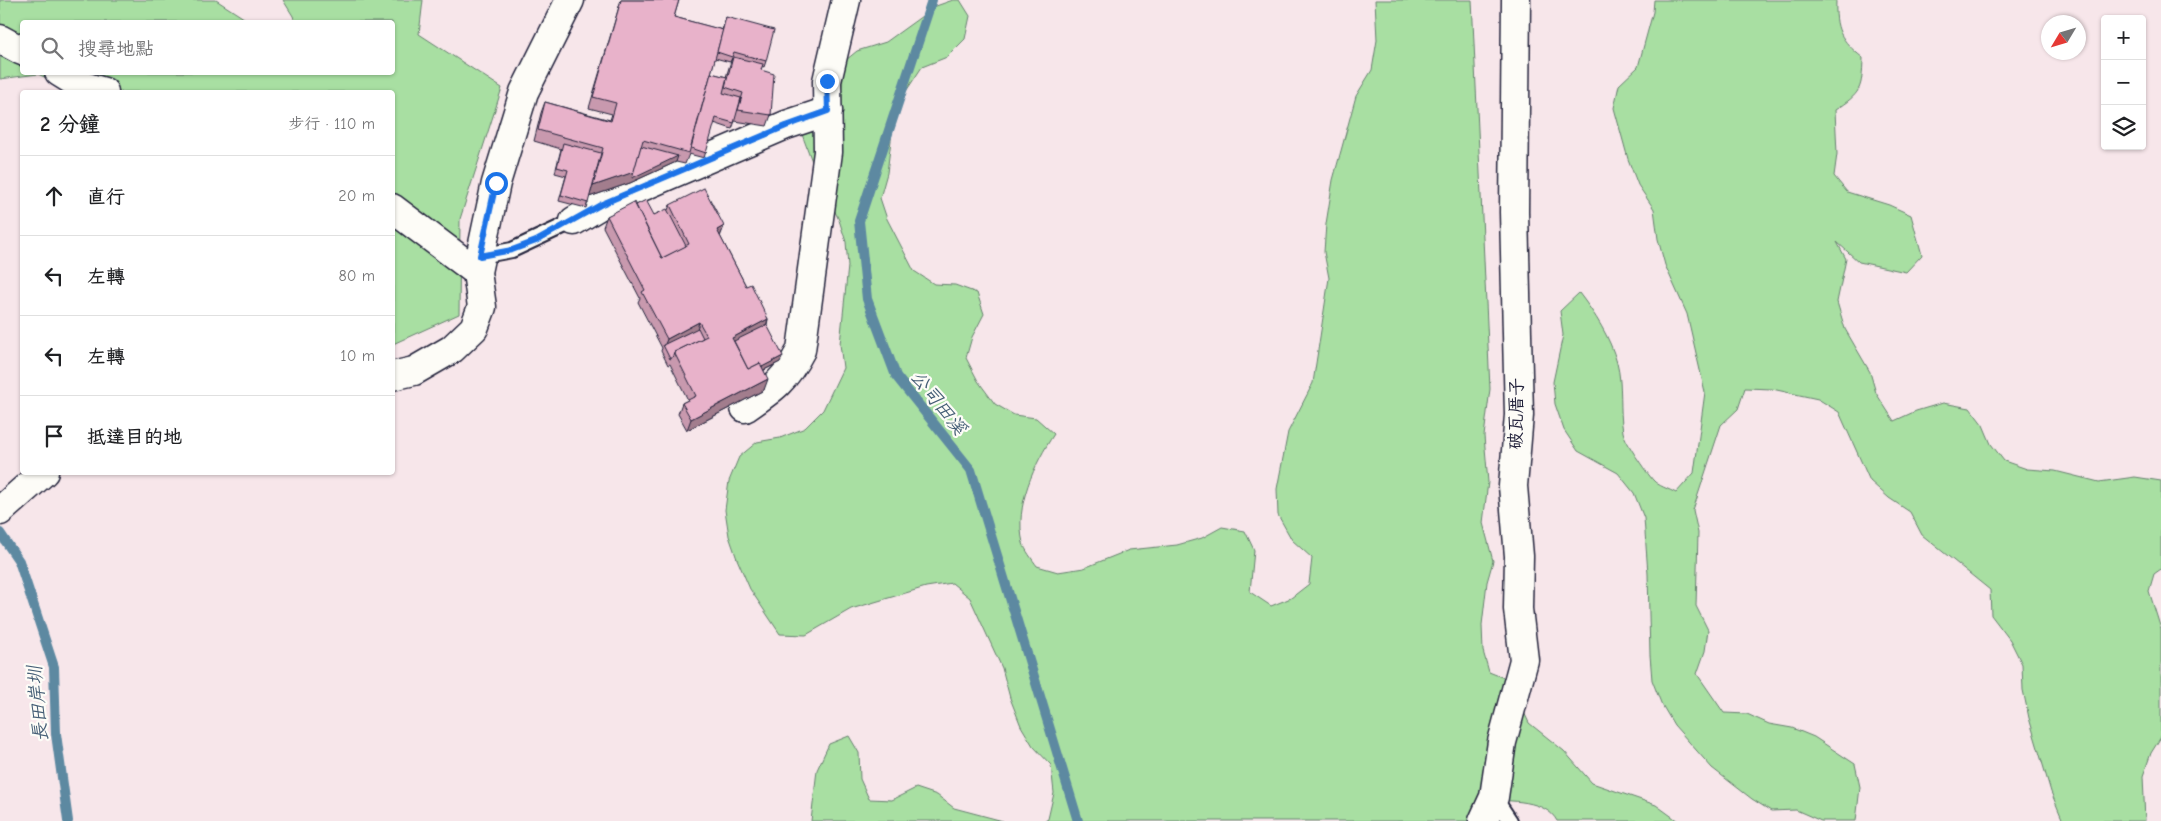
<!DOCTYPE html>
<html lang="zh-TW">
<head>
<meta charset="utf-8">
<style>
	:root { --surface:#fff; --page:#f6f6f6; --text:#202124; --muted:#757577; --line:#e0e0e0 }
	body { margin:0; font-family:"Comic Neue","LXGW WenKai TC",sans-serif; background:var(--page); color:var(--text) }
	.controls { position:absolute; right:15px; top:15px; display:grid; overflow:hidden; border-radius:5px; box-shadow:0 1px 4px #0004 }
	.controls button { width:45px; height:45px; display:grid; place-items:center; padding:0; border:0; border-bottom:1px solid var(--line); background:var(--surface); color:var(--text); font:25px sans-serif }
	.compass { position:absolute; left:2041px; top:15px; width:45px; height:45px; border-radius:50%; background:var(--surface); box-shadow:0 1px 4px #0004; rotate:232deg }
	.stop { position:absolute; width:15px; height:15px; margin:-11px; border:4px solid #1a73e8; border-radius:50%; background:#fff }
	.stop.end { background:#1a73e8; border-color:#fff; box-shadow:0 1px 5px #0008 }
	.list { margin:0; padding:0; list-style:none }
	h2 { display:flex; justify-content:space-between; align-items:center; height:65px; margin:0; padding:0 20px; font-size:21px }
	h2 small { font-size:16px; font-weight:400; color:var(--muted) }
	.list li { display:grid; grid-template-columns:32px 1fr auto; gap:15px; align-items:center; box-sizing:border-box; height:80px; padding:0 20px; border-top:1px solid var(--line) }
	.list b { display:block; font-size:19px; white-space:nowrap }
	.list em { font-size:16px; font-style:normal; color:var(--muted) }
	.icon { flex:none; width:28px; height:28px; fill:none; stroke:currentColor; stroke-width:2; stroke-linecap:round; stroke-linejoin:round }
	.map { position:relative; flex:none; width:2161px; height:821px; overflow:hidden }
	.search { position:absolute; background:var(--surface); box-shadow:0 1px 4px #0004; left:20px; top:20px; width:375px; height:55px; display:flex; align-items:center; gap:12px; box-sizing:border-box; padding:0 18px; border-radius:5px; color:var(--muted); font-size:19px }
	.panel { position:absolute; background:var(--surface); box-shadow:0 1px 4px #0004; left:20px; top:90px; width:375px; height:385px; border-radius:5px }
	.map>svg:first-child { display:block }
	.green { fill:#a8dfa2; stroke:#65806e }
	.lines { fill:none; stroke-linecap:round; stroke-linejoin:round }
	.stream { stroke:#5d89a1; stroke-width:10 }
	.lane-casing { stroke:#22223b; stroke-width:18 }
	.street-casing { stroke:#22223b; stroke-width:31 }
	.lane { stroke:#fdfcf7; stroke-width:14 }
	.street { stroke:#fdfcf7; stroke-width:28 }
	.wall { fill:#c899ae; stroke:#22223b; fill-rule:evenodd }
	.shaded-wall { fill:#a27d8d; stroke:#22223b }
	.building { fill:#e8b2ca; stroke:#22223b }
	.route { stroke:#1a73e8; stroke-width:6 }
	.labels { text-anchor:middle; stroke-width:4.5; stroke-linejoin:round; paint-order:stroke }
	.street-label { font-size:18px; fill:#22223b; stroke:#fdfcf7 }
	.water-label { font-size:19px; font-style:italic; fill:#455e76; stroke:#fdfcf7 }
</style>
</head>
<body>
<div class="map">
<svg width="2161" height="821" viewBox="0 0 2161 821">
	<rect width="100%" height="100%" fill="#f7e6ea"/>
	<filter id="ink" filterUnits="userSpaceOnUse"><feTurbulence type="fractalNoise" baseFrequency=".02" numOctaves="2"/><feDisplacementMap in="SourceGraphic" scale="10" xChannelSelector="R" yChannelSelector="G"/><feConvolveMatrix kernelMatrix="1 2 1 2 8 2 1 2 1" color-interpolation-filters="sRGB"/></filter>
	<g filter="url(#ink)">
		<g class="green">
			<polygon points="0,0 216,0 250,22 22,22 22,72 392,72 392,22 295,22 293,16 283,0 423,0 419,34 502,88 460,219 459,314 393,344 392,92 76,92 38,74 0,79"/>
			<path d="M 953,0 L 960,0 L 970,16 L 965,39 L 947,57 L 922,67 L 895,108 L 887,173 L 880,198 L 887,219 L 914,271 L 934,284 L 955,285 L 977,293 L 984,314 L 972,337 L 966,358 L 978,381 L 995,404 L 1014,415 L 1036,418 L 1054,434 C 1035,463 1014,506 1023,543 C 1025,550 1032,559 1037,566 L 1058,572 L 1084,568 L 1129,550 L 1177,545 L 1202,538 L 1222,527 L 1245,531 L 1254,550 L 1250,592 L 1271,606 L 1291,598 L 1309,584 L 1312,558 L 1292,540 L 1278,515 L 1277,489 L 1288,432 L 1313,383 L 1329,278 L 1324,252 L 1326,224 L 1333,180 L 1356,96 L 1372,70 L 1377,40 L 1375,0 L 1472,0 L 1490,389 L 1484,436 L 1488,482 L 1483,523 L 1493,561 L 1487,582 L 1482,625 L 1483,651 L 1489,672 L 1509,680 L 1529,723 L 1564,751 L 1592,783 L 1656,805 L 1678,821 L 1557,821 C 1546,800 1510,800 1489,801 L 1489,821 L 1045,821 L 1048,819 L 1054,793 L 1051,765 L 1033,746 L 1021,726 L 1010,698 L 1002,668 L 970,598 L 952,583 L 926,587 L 851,609 L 806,635 L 780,634 L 750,589 L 737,559 L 729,536 L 725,510 L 729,481 L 739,457 L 757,442 L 780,438 L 805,428 L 823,410 L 843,368 L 840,344 L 848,266 L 846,242 L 839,220 L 817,175 L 800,129 L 835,69 L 857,51 L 886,42 L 936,6 Z"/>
			<path d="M 1654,0 L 1836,0 C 1835,29 1840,40 1863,58 C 1862,90 1861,93 1835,110 L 1837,154 L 1834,176 L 1847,192 L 1889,205 L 1911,215 L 1922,255 L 1906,272 L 1859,262 L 1837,242 L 1846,259 L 1837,302 L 1845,329 L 1870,372 L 1876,393 L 1894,421 L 1916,411 L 1943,403 L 1970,408 L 1983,425 L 1991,444 L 2004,461 L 2027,469 L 2055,471 L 2099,482 L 2135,477 L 2161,481 L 2161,569 L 2154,574 L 2149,591 L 2161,629 L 2161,737 L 2151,753 L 2143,776 L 2145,821 L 2063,821 L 2051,792 L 2029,718 L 2023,690 L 2022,664 L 2010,640 L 1991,615 L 1990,590 L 1922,535 L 1910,512 L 1889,498 L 1870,481 L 1839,412 L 1818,399 L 1772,389 L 1745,388 L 1738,409 L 1721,425 L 1693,510 L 1698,533 L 1696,606 L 1708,630 L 1705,651 L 1697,674 L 1724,713 L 1747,714 L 1769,724 L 1792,728 L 1814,737 L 1855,764 L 1860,787 L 1856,821 L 1821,821 L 1796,810 L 1771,811 L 1752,799 L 1712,768 L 1674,725 L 1661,703 L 1652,680 L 1650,655 L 1648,574 L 1644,518 L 1634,493 L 1618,473 L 1578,451 L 1564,430 L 1555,404 L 1553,382 L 1563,335 L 1560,311 L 1579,293 C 1595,314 1610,337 1617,363 C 1623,386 1619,409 1623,432 C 1625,442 1646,472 1653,480 C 1658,486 1669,489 1676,493 L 1694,473 L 1705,392 L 1687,314 L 1665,265 L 1658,239 L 1654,209 L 1638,185 L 1628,159 L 1614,108 L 1619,85 L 1638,67 L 1653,12 Z"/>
			<polygon points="849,736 859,753 860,779 869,799 892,800 916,788 937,795 954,808 1003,821 811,821 817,770 829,744"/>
		</g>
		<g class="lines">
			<g class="stream">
				<polyline points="932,0 859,221 867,299 896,376 971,470 1078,821"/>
				<polyline points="0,533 19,561 54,667 56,734 68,821"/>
			</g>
			<defs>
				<g id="lane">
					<polyline points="480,256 512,250 574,221"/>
					<polyline points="1494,797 1510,821"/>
				</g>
				<g id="street">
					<polyline points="0,39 22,51"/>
					<polyline points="59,72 80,85 104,92"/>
					<polyline points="392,208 477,272"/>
					<polyline points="574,221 602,204 786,125 828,111"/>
					<polyline points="392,376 414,371 452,349 474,328 482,307 477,272 496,183 524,92 570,0"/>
					<path d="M 745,408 C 773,389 785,381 801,350 L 828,152 L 827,81 L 846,0"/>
					<polyline points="0,511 44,472"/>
					<polyline points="1483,821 1494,797 1502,742 1524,660 1518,609 1519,556 1513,486 1519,415 1514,212 1516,0"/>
				</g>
			</defs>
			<use href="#lane" class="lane-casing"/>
			<use href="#street" class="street-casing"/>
			<use href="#lane" class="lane"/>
			<use href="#street" class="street"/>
		</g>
		<g class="wall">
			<path d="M 621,0 L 679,0 L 674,17 L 722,30 L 726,17 L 766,61 L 764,67 L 762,66 L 761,70 L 771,115 L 767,126 L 735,121 L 732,129 L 714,123 L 704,158 L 689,154 L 685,164 L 676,162 L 630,183 L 589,197 L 586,208 L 559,201 L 566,176 L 555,173 L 561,149 L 534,141 L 541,113 L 545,102 L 610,120 L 612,114 L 589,108 ZM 715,58 L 730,62 L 732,58 L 726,77 L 711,73 Z"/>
			<polygon points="636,205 654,215 668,210 670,205 724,226 720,236 746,286 768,319 767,325 780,362 764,370 764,390 687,430 678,414 682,403 688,400 670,364 668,365 661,351 662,348 638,302 640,298 603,227 607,216"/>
		</g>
		<g class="shaded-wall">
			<polygon points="678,156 676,162 630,183 589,197 593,186"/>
			<polygon points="724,226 720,237 717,230"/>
			<polygon points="768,319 765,330 732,347 732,338"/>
			<polygon points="699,322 696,333 664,347 667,339"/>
			<polygon points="783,356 780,362 744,380 746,375"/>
			<polygon points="768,379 764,390 687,430 691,419"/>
		</g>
		<g class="building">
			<polygon points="621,0 679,0 674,17 723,30 689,153 643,140 634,172 593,186 603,148 538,130 545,102 611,121 616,103 593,97"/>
			<polygon points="726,17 774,30 766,61 734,52 732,57 717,52"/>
			<polygon points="733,57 763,64 761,70 774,74 771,115 738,110 743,93 725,87"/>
			<polygon points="711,73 727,77 723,93 741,98 734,123 716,118 706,153 691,148"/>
			<polygon points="563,143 601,153 588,203 561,195 568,170 557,167"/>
			<polygon points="641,146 678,156 632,178"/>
			<polygon points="704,188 724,226 717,230 746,286 751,284 768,319 732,338 748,369 760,363 768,379 691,419 682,403 696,396 674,352 707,336 699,322 667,339 642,292 645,290 607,216 634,202 662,258 689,244 670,205"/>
			<polygon points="646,200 654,215 667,209 686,246 662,258 636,205"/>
			<polygon points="767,325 783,356 762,367 760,363 748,369 734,341"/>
			<polygon points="698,328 703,338 674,352 672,358 670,359 663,345"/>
		</g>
	</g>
	<g class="lines" filter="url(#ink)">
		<polyline class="route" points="496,183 480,256 512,250 536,241 602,204 786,126 828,111 827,81"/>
	</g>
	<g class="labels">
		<g class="street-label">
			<text transform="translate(1516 414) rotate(-89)" y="6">破瓦厝子</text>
		</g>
		<g class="water-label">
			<text transform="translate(939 402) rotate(51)" y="7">公司田溪</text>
			<text transform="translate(37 704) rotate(-95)" y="7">長田岸圳</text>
		</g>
	</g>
</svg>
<div class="controls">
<button>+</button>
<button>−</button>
<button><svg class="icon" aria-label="layers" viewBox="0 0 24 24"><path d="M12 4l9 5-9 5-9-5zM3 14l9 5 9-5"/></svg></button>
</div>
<svg class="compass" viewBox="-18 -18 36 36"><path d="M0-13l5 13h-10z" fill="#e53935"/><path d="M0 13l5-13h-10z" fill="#757577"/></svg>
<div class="stop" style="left:496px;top:183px"></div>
<div class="stop end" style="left:827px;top:81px"></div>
<div class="search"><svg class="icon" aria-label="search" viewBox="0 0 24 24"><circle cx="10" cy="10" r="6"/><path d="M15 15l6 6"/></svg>搜尋地點</div>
<section class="panel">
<h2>2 分鐘<small>步行 · 110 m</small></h2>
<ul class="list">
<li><svg class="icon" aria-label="ahead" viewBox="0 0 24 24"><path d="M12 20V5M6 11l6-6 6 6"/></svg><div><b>直行</b></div><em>20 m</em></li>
<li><svg class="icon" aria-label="left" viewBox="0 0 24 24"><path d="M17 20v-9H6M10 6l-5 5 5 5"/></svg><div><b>左轉</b></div><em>80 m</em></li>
<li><svg class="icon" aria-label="left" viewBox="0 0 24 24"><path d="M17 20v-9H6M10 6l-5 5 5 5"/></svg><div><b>左轉</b></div><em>10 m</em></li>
<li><svg class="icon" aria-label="arrive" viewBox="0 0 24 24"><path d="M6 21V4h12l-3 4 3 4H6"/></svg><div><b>抵達目的地</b></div></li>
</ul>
</section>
</div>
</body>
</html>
